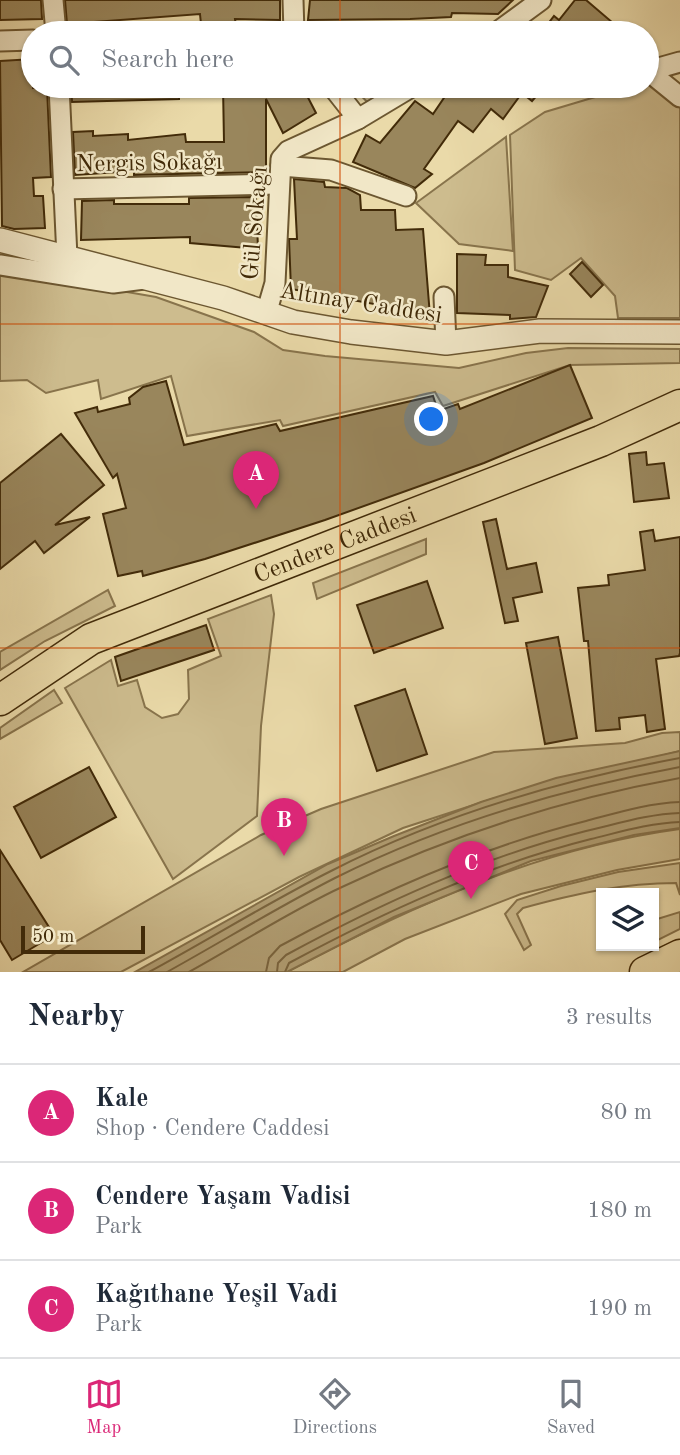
<!DOCTYPE html>
<html lang="en">
<head>
<meta charset="utf-8">
<style>
	:root { --surface:#fff; --page:#f6f6f7; --text:#1f2937; --muted:#747a83; --line:#e0e1e3; --accent:#db2777 }
	body { margin:0; font-family:"Old Standard TT",serif; background:var(--page); color:var(--text) }
	.controls { position:absolute; right:21px; bottom:21px; display:grid; overflow:hidden; border-radius:0px; box-shadow:0 2px 5px #0004 }
	.controls button { width:63px; height:63px; display:grid; place-items:center; padding:0; border:0; border-bottom:2px solid var(--line); background:var(--surface); color:var(--text); font:35px sans-serif }
	.scale { position:absolute; left:21px; bottom:18px; width:124px; box-sizing:border-box; padding-left:7px; border:4px solid #422b09; border-top:0; font-size:19px; line-height:24px; white-space:nowrap; color:#422b09; -webkit-text-stroke:5px #f1e7c7; paint-order:stroke }
	.you { position:absolute; left:432px; top:420px; width:24px; height:24px; margin:-18px; border:5px solid #fff; border-radius:50%; background:#1a73e8; box-shadow:0 0 0 10px #1a73e833 }
	.badge { display:grid; place-items:center; width:46px; height:46px; border-radius:50%; background:var(--accent); color:#fff; font-size:23px; font-weight:700 }
	.pin { position:absolute; translate:-50% -58px; filter:drop-shadow(0 2px 4px #0008) }
	.pin::after { content:''; position:absolute; top:37px; width:24px; height:21px; background:inherit; clip-path:polygon(0 0,100% 0,50% 100%) }
	.list { margin:0; padding:0; list-style:none }
	h2 { display:flex; justify-content:space-between; align-items:center; height:91px; margin:0; padding:0 28px; font-size:30px }
	h2 small { font-size:23px; font-weight:400; color:var(--muted) }
	.list li { display:grid; grid-template-columns:46px 1fr auto; gap:21px; align-items:center; box-sizing:border-box; height:98px; padding:0 28px; border-top:2px solid var(--line) }
	.list b { display:block; font-size:26px; white-space:nowrap }
	.list p { margin:0; font-size:23px; white-space:nowrap; color:var(--muted) }
	.list em { font-size:23px; font-style:normal; color:var(--muted) }
	.icon { flex:none; width:38px; height:38px; fill:none; stroke:currentColor; stroke-width:2; stroke-linecap:round; stroke-linejoin:round }
	.map { position:relative; flex:none; width:680px; height:972px; overflow:hidden }
	.search { position:absolute; background:var(--surface); box-shadow:0 2px 5px #0004; left:21px; right:21px; top:21px; height:77px; display:flex; align-items:center; gap:18px; box-sizing:border-box; padding:0 24px; border-radius:38px; color:var(--muted); font-size:26px }
	.sheet { height:385px; background:var(--surface) }
	nav { display:flex; justify-content:space-around; align-items:center; box-sizing:border-box; height:98px; border-top:2px solid var(--line); background:var(--surface); font-size:19px; color:var(--muted) }
	nav a { display:grid; justify-items:center; gap:4px }
	nav .on { color:var(--accent) }
	.map>svg:first-child { display:block }
	.green { fill:#cdbc8e; stroke:#88744c; stroke-width:2 }
	.water { fill:#b19e73; stroke:#857049; stroke-width:2 }
	.lines { fill:none; stroke-linecap:round; stroke-linejoin:round }
	.shore { stroke:#7a643e; stroke-width:2 }
	.building { fill:#99865c; stroke:#422b09; stroke-width:2 }
	.minor-casing { stroke:#6c5731; stroke-width:23 }
	.tertiary-casing { stroke:#6c5731; stroke-width:26 }
	.primary-casing { stroke:#422b09; stroke-width:33 }
	.minor { stroke:#f1e7c7; stroke-width:19 }
	.tertiary { stroke:#f1e7c7; stroke-width:23 }
	.primary { stroke:#eadaa9; stroke-width:30 }
	.grid { fill:none; stroke:#cf520c; stroke-width:2; stroke-opacity:0.55 }
	.labels { text-anchor:middle; stroke-width:5; stroke-linejoin:round; paint-order:stroke }
	.street-label { font-size:24px; fill:#422b09; stroke:#f1e7c7 }
</style>
</head>
<body>
<div class="map">
<svg width="680" height="972" viewBox="0 0 680 972">
	<rect width="100%" height="100%" fill="#eadaa9"/>
	<filter id="stains"><feTurbulence type="fractalNoise" baseFrequency=".00286" numOctaves="4"/><feColorMatrix values="0 0 0 0 .2 0 0 0 0 .09 0 0 0 0 .02 0 0 0 .5 -.17"/></filter>
	<radialGradient id="worn" r=".72"><stop offset=".6" stop-color="#630" stop-opacity="0"/><stop offset="1" stop-color="#630" stop-opacity=".3"/></radialGradient>
	<g class="green">
		<polygon points="647,81 680,103 680,318 618,318 615,296 581,258 551,280 515,270 510,135 545,112 632,86 647,86"/>
		<polygon points="352,86 395,86 369,104"/>
		<polygon points="506,137 513,251 459,244 416,203"/>
		<polygon points="0,270 156,297 254,332 283,350 325,356 459,368 526,353 568,348 680,349 680,363 570,365 443,406 435,392 283,426 280,420 187,436 171,376 101,399 98,380 46,393 27,380 0,381"/>
		<polygon points="426,539 426,554 317,599 313,583"/>
		<polygon points="108,590 115,606 45,641 0,670 0,652"/>
		<polygon points="271,595 274,614 261,726 257,816 173,879 65,688 111,660 118,686 137,680 145,707 162,718 178,714 189,699 188,670 221,656 208,619"/>
		<polygon points="54,690 62,703 0,739 0,728"/>
		<polygon points="680,732 680,751 492,799 403,828 299,877 121,972 23,972 261,835 321,809 494,752 625,743 662,733"/>
		<path d="M 680,829 L 680,859 L 617,870 L 521,894 L 405,939 L 343,972 L 287,972 C 412,906 539,848 680,829 Z"/>
		<path d="M 680,863 L 680,895 L 676,883 C 623,883 574,894 523,908 L 517,914 L 531,945 L 524,950 L 505,914 L 517,900 L 561,886 L 618,872 Z"/>
		<polygon points="680,912 680,929 654,942 654,920"/>
	</g>
	<polygon class="water" points="680,751 680,828 634,835 531,861 394,917 287,972 135,972 328,864 394,836 481,802 556,778"/>
	<g class="lines">
		<g class="shore">
			<path d="M 149,972 C 210,939 269,902 331,871 C 439,816 561,780 680,758"/>
			<path d="M 167,972 C 223,941 278,907 335,878 C 443,824 562,789 680,767"/>
			<path d="M 189,972 C 240,944 290,911 342,887 C 449,836 564,799 680,778"/>
			<path d="M 266,972 L 269,958 L 280,946 C 377,893 478,848 586,821 C 616,813 648,803 680,802"/>
			<path d="M 277,972 L 278,963 L 286,955 C 382,903 480,858 586,831 C 617,824 648,814 680,813"/>
			<path d="M 285,972 L 289,963 C 386,911 484,866 591,839 C 620,832 650,823 680,822"/>
		</g>
	</g>
	<g class="building">
		<polygon points="0,0 41,0 42,19 0,20"/>
		<polygon points="65,0 280,0 280,20 235,19 236,26 201,24 200,14 67,24"/>
		<polygon points="310,0 513,0 498,14 452,13 451,17 410,19 308,20"/>
		<polygon points="575,0 586,0 613,23 604,33 541,33 554,16 559,20"/>
		<polygon points="33,59 33,88 47,88 51,177 33,178 34,196 43,196 45,228 14,229 2,226 0,61"/>
		<polygon points="71,86 179,86 179,99 72,102"/>
		<polygon points="223,86 302,86 316,113 283,133 266,99 266,172 134,175 134,171 75,175 73,132 93,131 93,136 128,134 128,140 185,134 186,142 224,142"/>
		<polygon points="452,86 545,86 532,101 522,93 503,119 491,109 473,132 458,121 424,169 432,174 415,188 353,162 366,135 380,143 415,101 433,114"/>
		<polygon points="294,179 324,182 325,187 347,188 360,195 361,210 395,210 396,230 423,229 430,316 402,317 402,309 291,289 289,239 297,239"/>
		<polygon points="256,197 258,249 190,243 190,237 81,240 82,201 114,200 114,204 189,204 189,198"/>
		<polygon points="457,254 486,255 485,265 508,265 508,277 548,286 536,317 510,319 510,315 457,313"/>
		<polygon points="582,262 603,285 591,297 570,274"/>
		<polygon points="570,365 592,418 484,463 325,520 205,559 143,576 142,571 118,576 103,514 126,508 117,474 113,478 75,413 97,407 98,412 130,404 129,398 143,387 166,381 184,445 276,424 280,431 433,396 438,411 458,404 460,409"/>
		<polygon points="61,434 104,485 55,525 90,517 44,553 35,541 0,569 0,483"/>
		<polygon points="646,452 647,465 664,463 669,498 634,502 629,454"/>
		<polygon points="496,519 507,569 536,563 542,592 513,598 518,621 505,623 483,522"/>
		<polygon points="653,530 655,541 680,537 680,653 679,656 656,659 665,729 647,732 645,715 619,718 620,729 596,731 588,641 584,641 578,588 609,585 608,575 645,570 640,532"/>
		<polygon points="427,581 443,628 374,653 357,605"/>
		<polygon points="206,625 214,650 121,681 115,657"/>
		<polygon points="558,637 577,738 545,744 526,643"/>
		<polygon points="405,689 427,754 377,771 355,706"/>
		<polygon points="89,767 116,817 41,858 14,807"/>
		<polygon points="0,850 54,935 12,960 0,940"/>
	</g>
	<g class="lines">
		<defs>
			<g id="minor">
				<polyline points="53,0 56,33"/>
				<polyline points="293,0 294,33"/>
				<polyline points="496,33 541,0"/>
				<polyline points="0,41 33,40"/>
				<polyline points="648,71 680,97"/>
				<polyline points="648,71 680,62"/>
				<polyline points="59,86 67,257"/>
				<polyline points="332,86 358,119"/>
				<polyline points="281,166 331,170 406,196"/>
				<polyline points="63,189 278,184"/>
				<polyline points="0,265 113,283 144,279"/>
				<polyline points="444,297 446,343"/>
				<polyline points="266,314 275,283 281,159 288,151 358,119 413,86"/>
			</g>
			<polyline id="tertiary" points="0,240 223,298 293,322 351,332 446,343 540,331 680,332"/>
			<g id="primary">
				<path id="s1" d="M 0,700 L 91,639 L 601,441 L 680,405"/>
				<polyline points="645,972 680,955"/>
			</g>
		</defs>
		<use href="#minor" class="minor-casing"/>
		<use href="#tertiary" class="tertiary-casing"/>
		<use href="#primary" class="primary-casing"/>
		<use href="#minor" class="minor"/>
		<use href="#tertiary" class="tertiary"/>
		<use href="#primary" class="primary"/>
	</g>
	<path class="grid" d="M 340,0 L 340,33M 340,86 L 340,972M 0,324 L 680,324M 0,648 L 680,648"/>
	<g class="labels">
		<g class="street-label">
			<text transform="translate(149 162) rotate(-1)" y="8">Nergis Sokağı</text>
			<text transform="translate(254 223) rotate(-85)" y="8">Gül Sokağı</text>
			<text transform="translate(361 302) rotate(9)" y="8">Altınay Caddesi</text>
			<text dy="8" stroke="none"><textPath href="#s1" startOffset="371">Cendere Caddesi</textPath></text>
		</g>
	</g>
	<rect width="100%" height="100%" filter="url(#stains)"/>
	<rect width="100%" height="100%" fill="url(#worn)"/>
</svg>
<div class="controls">
<button><svg class="icon" aria-label="layers" viewBox="0 0 24 24"><path d="M12 4l9 5-9 5-9-5zM3 14l9 5 9-5"/></svg></button>
</div>
<div class="scale">50 m</div>
<div class="you"></div>
<div class="pin badge" style="left:256px;top:509px">A</div>
<div class="pin badge" style="left:284px;top:856px">B</div>
<div class="pin badge" style="left:471px;top:899px">C</div>
<div class="search"><svg class="icon" aria-label="search" viewBox="0 0 24 24"><circle cx="10" cy="10" r="6"/><path d="M15 15l6 6"/></svg>Search here</div>
</div>
<section class="sheet">
<h2>Nearby<small>3 results</small></h2>
<ul class="list">
<li><span class="badge">A</span><div><b>Kale</b><p>Shop · Cendere Caddesi</p></div><em>80 m</em></li>
<li><span class="badge">B</span><div><b>Cendere Yaşam Vadisi</b><p>Park</p></div><em>180 m</em></li>
<li><span class="badge">C</span><div><b>Kağıthane Yeşil Vadi</b><p>Park</p></div><em>190 m</em></li>
</ul>
</section>
<nav>
<a class="on"><svg class="icon" aria-label="map" viewBox="0 0 24 24"><path d="M3 6l6-2 6 2 6-2v14l-6 2-6-2-6 2zM9 4v14M15 6v14"/></svg>Map</a>
<a><svg class="icon" aria-label="directions" viewBox="0 0 24 24"><path d="M12 3l9 9-9 9-9-9zM9 14v-3h6M13 9l2 2-2 2"/></svg>Directions</a>
<a><svg class="icon" aria-label="saved" viewBox="0 0 24 24"><path d="M7 4h10v16l-5-4-5 4z"/></svg>Saved</a>
</nav>
</body>
</html>
